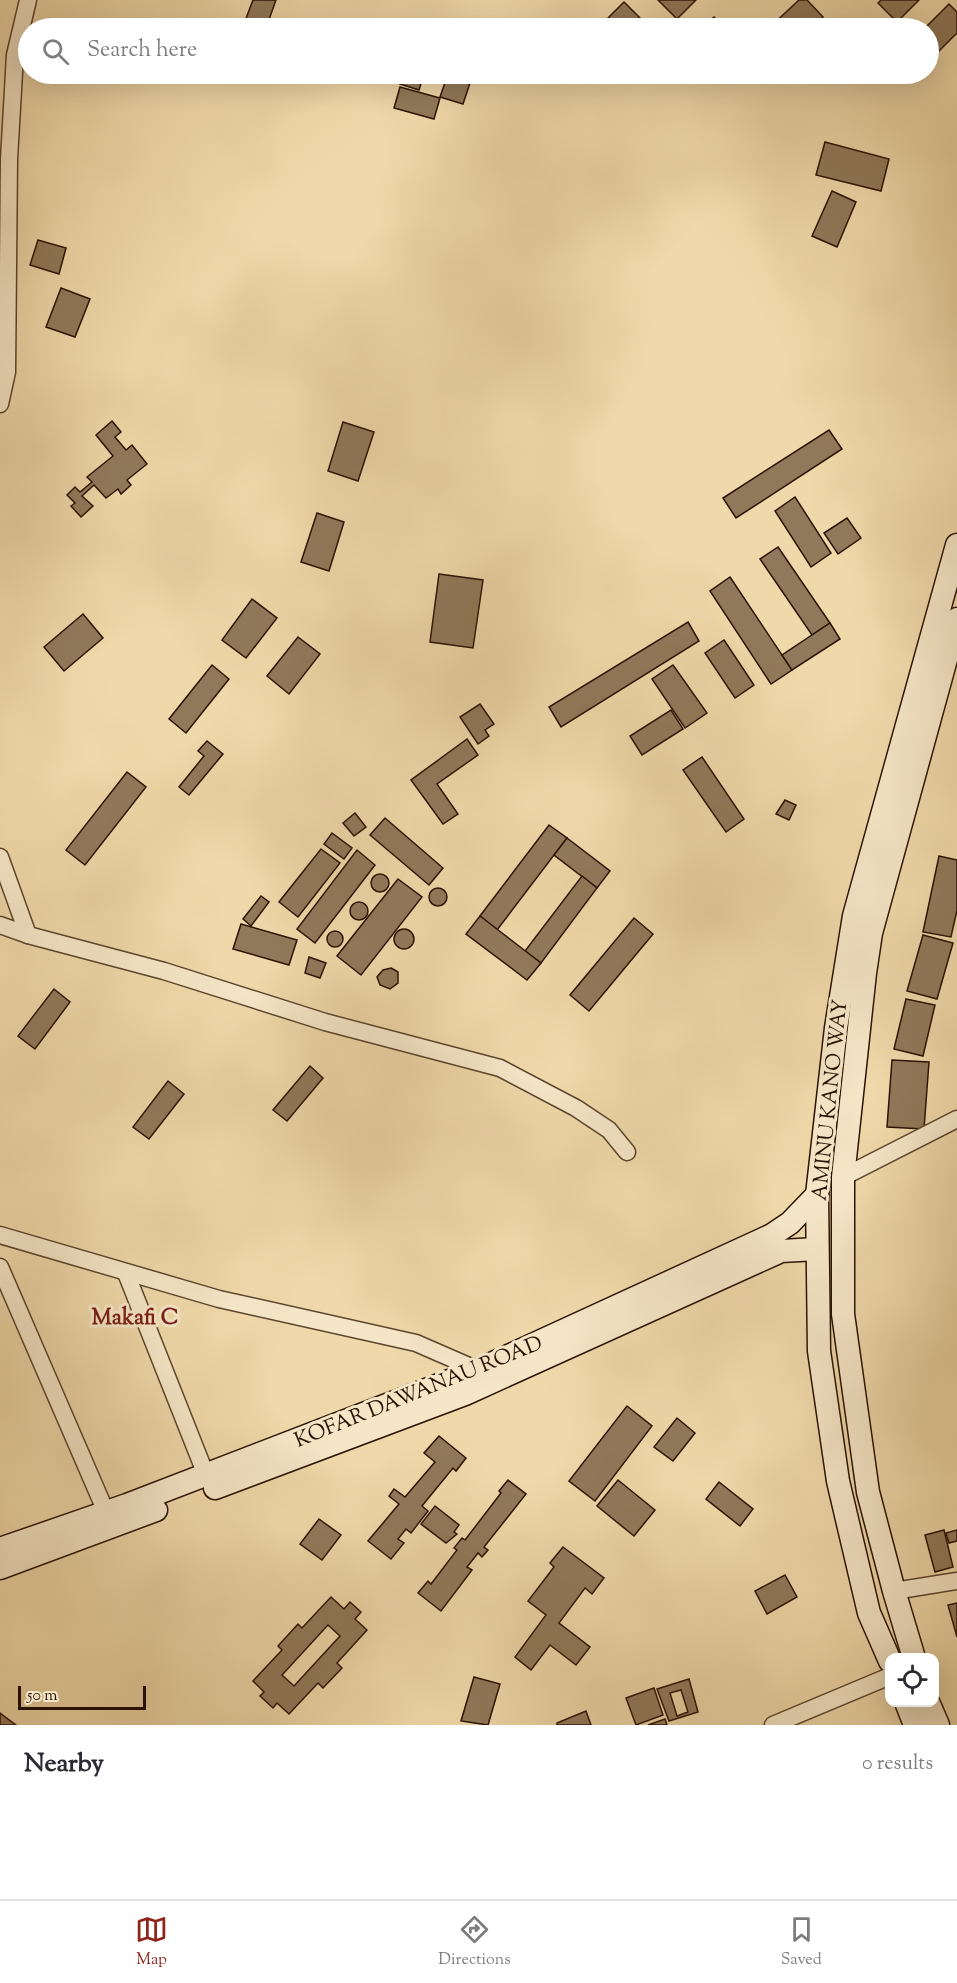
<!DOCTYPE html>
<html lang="en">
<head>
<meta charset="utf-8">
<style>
	:root { --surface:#fff; --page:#f2f2f3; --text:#2b2b33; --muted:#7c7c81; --line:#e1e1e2; --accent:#8f2418 }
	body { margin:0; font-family:"Sorts Mill Goudy",serif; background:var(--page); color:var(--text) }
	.controls { position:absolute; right:18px; bottom:18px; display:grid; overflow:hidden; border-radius:12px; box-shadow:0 6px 24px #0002 }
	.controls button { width:54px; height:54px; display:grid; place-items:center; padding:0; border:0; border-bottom:2px solid var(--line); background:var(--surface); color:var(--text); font:30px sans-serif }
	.scale { position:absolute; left:18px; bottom:15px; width:128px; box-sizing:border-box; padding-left:6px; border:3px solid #2a1204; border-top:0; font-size:16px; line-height:21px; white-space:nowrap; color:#2a1204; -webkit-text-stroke:4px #f5e6c7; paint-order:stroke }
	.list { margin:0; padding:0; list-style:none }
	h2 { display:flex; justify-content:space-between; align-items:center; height:78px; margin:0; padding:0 24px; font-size:26px }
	h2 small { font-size:20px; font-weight:400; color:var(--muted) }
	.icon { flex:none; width:33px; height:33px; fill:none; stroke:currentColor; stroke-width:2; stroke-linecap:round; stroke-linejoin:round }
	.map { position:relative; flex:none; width:957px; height:1725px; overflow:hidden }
	.search { position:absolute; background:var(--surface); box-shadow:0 6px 24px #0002; left:18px; right:18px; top:18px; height:66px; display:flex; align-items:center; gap:15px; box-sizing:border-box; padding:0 21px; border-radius:33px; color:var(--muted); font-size:22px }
	.sheet { height:174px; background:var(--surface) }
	nav { display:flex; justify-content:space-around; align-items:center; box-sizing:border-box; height:84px; border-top:2px solid var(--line); background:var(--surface); font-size:16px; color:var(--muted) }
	nav a { display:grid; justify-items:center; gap:3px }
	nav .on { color:var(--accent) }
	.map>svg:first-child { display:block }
	.building { fill:#90795a; stroke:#2a1204; stroke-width:1.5; fill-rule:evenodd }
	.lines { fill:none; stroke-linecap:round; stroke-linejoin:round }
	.street-casing { stroke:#5b442d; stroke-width:19 }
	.secondary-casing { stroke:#2a1204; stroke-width:25 }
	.street { stroke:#f5e6c7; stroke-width:16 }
	.secondary { stroke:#f5e6c7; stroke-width:22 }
	.labels { text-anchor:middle; stroke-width:6; stroke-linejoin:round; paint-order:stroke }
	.street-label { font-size:21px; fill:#2a1204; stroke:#f5e6c7 }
	.neighbourhood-label { font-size:22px; font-weight:bold; fill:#7a1f14; stroke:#f5e6c7 }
</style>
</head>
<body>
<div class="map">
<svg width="957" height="1725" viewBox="0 0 957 1725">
	<rect width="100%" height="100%" fill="#efd8a9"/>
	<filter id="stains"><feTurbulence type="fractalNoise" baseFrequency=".00333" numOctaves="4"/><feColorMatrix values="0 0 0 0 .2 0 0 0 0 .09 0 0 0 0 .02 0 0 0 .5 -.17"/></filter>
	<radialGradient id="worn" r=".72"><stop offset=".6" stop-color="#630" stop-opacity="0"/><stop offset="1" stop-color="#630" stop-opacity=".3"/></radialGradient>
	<g class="building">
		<polygon points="253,0 276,0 266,28 245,21"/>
		<polygon points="658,0 696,0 677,19"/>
		<polygon points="799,0 807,0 823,17 810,28 769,28"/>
		<polygon points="881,0 919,0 897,22 878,3"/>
		<polygon points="624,2 650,28 618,28 608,18"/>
		<polygon points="949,4 957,12 957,33 932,58 928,54 928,28 925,28"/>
		<polygon points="714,17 725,28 701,28"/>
		<polygon points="403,74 424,74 419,90 400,84"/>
		<polygon points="448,74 473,74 463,104 440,97"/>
		<polygon points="400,87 440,98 434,119 394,108"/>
		<polygon points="825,142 889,159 881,191 816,175"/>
		<polygon points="832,191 856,202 837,247 812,236"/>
		<polygon points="38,240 66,248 59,274 30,265"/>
		<polygon points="61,288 90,299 75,337 46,327"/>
		<polygon points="112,421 121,432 115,437 126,450 132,445 147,464 127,480 131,485 121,494 118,489 106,498 94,485 82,496 93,506 81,517 71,506 75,503 67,495 75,487 80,492 92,482 87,477 113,456 96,435"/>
		<polygon points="343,422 374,432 358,481 328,471"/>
		<polygon points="829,430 842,449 736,518 723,498"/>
		<polygon points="795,497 831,553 811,567 775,511"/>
		<polygon points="317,513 344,522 329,571 301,562"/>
		<polygon points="847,518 861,538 838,554 824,533"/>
		<polygon points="778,547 830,623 812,635 760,559"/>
		<polygon points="439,574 483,580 473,648 430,642"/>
		<polygon points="730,577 792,670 771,684 710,591"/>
		<polygon points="252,599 277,618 246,658 222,640"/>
		<polygon points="83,614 103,638 64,671 44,647"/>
		<polygon points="688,622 699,641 561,727 549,707"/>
		<polygon points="830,623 840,639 792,670 782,655"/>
		<polygon points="298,637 320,654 289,694 267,676"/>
		<polygon points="724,640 754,685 735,698 705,653"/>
		<polygon points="212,665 229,679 186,733 169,719"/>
		<polygon points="673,665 707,713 685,728 652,679"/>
		<polygon points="480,704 494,724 485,730 489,736 478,744 460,717"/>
		<polygon points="671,710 683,729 642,755 630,736"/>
		<polygon points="467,739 478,755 437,784 458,814 443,824 411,780"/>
		<polygon points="207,741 223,754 189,795 179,787 204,756 198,751"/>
		<polygon points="702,757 744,819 726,832 683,770"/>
		<polygon points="127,772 146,787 85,865 66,850"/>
		<polygon points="785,800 796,805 789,820 776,814"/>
		<polygon points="355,813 366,827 354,836 343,823"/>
		<polygon points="385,818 443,868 429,885 370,835"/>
		<polygon points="549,825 567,838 497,930 480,916"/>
		<polygon points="332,833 352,848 344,859 324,844"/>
		<polygon points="567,838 610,871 597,888 554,855"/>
		<polygon points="321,849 340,863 298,917 279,902"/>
		<polygon points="357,850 375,865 315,943 297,929"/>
		<polygon points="939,856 957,860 957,910 951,937 923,932"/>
		<circle cx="380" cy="883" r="9"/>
		<polygon points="582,876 597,888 541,963 525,951"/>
		<polygon points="398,879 422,897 361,975 337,956"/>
		<circle cx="438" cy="897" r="9"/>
		<polygon points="261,896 269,902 251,926 243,919"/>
		<circle cx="359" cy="911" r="9"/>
		<polygon points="480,916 541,963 527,980 466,934"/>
		<polygon points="634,918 653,934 589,1011 570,995"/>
		<polygon points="241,924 297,940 289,965 233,949"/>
		<circle cx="404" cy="939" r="10"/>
		<circle cx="335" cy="939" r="8"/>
		<polygon points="923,935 953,943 937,999 907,991"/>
		<polygon points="309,957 326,963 320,978 305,973"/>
		<polygon points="391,968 398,972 398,983 390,989 380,985 377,977 383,970"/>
		<polygon points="54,989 70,1002 35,1049 18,1036"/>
		<polygon points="906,999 935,1005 923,1056 894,1049"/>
		<polygon points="892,1060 929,1062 924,1129 887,1127"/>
		<polygon points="310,1066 323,1078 287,1121 273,1110"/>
		<polygon points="168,1081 184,1094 149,1139 133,1127"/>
		<polygon points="627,1406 652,1426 595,1501 569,1481"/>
		<polygon points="677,1418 695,1433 673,1461 654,1447"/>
		<polygon points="439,1436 466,1458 456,1471 453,1468 422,1506 428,1511 411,1533 406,1529 398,1539 404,1543 391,1559 368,1541 399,1504 389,1496 394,1489 405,1497 435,1462 424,1453"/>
		<polygon points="508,1480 526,1494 484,1547 488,1550 482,1557 478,1553 467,1567 472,1570 441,1611 418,1593 428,1581 431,1584 457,1550 454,1548 462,1538 465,1540 501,1493 499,1491"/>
		<polygon points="618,1480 655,1510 634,1536 597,1506"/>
		<polygon points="719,1482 753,1509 740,1526 706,1499"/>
		<polygon points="435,1506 459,1525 454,1532 457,1534 446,1543 421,1524"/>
		<polygon points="319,1519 341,1535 322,1560 300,1544"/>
		<polygon points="944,1530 953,1567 935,1572 925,1535"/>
		<polygon points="957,1530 957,1541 949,1543 946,1533"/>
		<polygon points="563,1547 604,1578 592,1594 585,1588 559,1623 590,1647 576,1665 550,1645 531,1670 515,1657 546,1615 528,1601 554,1567 550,1563"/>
		<polygon points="785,1575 797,1597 767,1614 755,1591"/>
		<path d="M 331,1597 L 344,1609 L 350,1602 L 361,1612 L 355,1619 L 367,1630 L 337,1663 L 342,1668 L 323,1688 L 318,1683 L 289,1714 L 277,1703 L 273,1708 L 260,1696 L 264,1692 L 253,1681 L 282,1650 L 278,1646 L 298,1624 L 302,1628 ZM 328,1625 L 340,1636 L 294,1686 L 282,1675 Z"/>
		<polygon points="957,1603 957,1637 948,1605"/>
		<polygon points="474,1677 500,1684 488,1725 461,1721"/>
		<path d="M 689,1679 L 698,1712 L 669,1721 L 657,1689 ZM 681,1690 L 688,1712 L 677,1716 L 670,1693 Z"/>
		<polygon points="654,1688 663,1715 636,1725 626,1698"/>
		<polygon points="586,1711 591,1725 557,1725 557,1723"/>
		<polygon points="0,1713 16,1725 0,1725"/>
		<polygon points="665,1719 667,1725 648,1725"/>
	</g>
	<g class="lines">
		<defs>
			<g id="street">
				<polyline points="0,404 7,372 9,159 15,55 28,0"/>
				<polyline points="0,857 28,935"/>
				<polyline points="0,925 28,935 164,971 325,1022 500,1068 576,1108 609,1130 627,1152"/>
				<polyline points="843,1177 957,1119"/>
				<polyline points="0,1235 219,1299 416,1343 478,1370"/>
				<polyline points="0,1267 106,1512"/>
				<polyline points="126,1273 206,1475"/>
				<polyline points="894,1591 957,1581"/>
				<polyline points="773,1725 890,1676"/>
			</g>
			<g id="secondary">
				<polyline points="215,1488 465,1394 781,1251 817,1249"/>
				<polyline points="0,1549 127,1505 478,1370 772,1235 790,1223 817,1195"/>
				<polyline points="0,1568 156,1510"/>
				<polyline points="914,1658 894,1591 868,1492 843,1314 843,1177 865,973 871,933 957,619"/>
				<polyline points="890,1661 869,1613 838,1481 819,1351 817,1195 836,1028 854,916 957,545"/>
				<polyline points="906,1702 915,1725"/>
				<polyline points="928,1702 938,1725"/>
			</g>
		</defs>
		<use href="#street" class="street-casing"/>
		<use href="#secondary" class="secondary-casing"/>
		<use href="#street" class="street"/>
		<use href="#secondary" class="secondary"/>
	</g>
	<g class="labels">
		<g class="street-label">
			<text transform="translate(829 1100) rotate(-84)" y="7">AMINU KANO WAY</text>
			<text transform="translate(418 1391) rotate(-22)" y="7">KOFAR DAWANAU ROAD</text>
		</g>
		<g class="neighbourhood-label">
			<text x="135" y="1324">Makafi C</text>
		</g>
	</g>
	<rect width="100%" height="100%" filter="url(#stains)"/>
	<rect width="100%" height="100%" fill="url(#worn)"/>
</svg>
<div class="controls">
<button><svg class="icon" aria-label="locate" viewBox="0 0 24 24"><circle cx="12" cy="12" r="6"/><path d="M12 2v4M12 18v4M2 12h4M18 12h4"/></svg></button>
</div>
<div class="scale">50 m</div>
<div class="search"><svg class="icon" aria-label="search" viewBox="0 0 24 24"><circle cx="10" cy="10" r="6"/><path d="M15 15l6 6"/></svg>Search here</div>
</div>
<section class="sheet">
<h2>Nearby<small>0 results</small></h2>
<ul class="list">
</ul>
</section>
<nav>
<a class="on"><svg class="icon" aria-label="map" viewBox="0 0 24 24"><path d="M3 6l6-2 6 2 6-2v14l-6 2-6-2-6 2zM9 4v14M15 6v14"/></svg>Map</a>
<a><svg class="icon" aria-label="directions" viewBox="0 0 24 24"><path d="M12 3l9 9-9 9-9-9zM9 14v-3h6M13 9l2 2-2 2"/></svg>Directions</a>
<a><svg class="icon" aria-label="saved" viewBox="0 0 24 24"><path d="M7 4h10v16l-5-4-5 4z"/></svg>Saved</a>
</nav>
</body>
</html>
